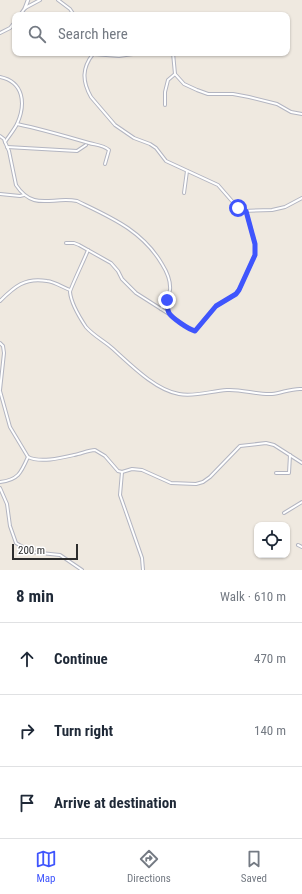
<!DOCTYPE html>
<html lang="en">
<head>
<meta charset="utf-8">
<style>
	:root { --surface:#fff; --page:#f2f2f3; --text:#1f2937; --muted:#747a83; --line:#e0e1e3; --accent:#3f55fd }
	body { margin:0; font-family:"Roboto Condensed",sans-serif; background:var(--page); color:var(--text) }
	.controls { position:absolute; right:12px; bottom:12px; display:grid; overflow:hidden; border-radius:8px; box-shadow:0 1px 3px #0004 }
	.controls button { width:36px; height:36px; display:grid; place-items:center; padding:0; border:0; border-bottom:1px solid var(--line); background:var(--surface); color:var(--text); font:20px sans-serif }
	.scale { position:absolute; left:12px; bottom:10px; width:66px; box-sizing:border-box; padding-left:4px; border:2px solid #2d2d2d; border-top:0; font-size:11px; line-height:14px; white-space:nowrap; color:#2d2d2d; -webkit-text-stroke:3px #fff; paint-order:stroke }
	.stop { position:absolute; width:12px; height:12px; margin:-9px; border:3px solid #3f55fd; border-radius:50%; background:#fff }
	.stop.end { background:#3f55fd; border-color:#fff; box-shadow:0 1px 4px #0008 }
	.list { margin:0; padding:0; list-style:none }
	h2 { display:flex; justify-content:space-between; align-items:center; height:52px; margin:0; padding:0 16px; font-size:17px }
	h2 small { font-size:13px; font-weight:400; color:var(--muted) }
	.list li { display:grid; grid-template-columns:26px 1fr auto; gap:12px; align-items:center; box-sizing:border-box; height:72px; padding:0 16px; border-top:1px solid var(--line) }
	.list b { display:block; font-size:15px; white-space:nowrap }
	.list em { font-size:13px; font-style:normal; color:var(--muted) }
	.icon { flex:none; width:22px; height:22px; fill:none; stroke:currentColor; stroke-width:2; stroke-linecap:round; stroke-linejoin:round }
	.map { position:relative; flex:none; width:302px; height:570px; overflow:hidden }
	.search { position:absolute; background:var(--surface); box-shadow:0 1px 3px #0004; left:12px; right:12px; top:12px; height:44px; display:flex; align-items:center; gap:10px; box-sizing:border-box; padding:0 14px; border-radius:8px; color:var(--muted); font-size:15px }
	.sheet { height:268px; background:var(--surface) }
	nav { display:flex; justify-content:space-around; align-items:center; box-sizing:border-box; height:56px; border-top:1px solid var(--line); background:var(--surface); font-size:11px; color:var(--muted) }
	nav a { display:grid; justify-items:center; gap:2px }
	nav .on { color:var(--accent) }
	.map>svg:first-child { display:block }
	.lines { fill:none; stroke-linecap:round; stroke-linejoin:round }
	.street-casing { stroke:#b3b5c1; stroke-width:4 }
	.secondary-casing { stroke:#b3b5c1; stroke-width:4.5 }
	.street { stroke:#fff; stroke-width:2 }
	.secondary { stroke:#fff; stroke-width:2.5 }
	.route { stroke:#3f55fd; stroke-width:5 }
</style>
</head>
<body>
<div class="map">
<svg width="302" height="570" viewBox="0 0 302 570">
	<rect width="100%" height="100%" fill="#efe9e0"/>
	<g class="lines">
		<defs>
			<g id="street">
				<polyline points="58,0 70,9 74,15"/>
				<polyline points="20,15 25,8 40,0"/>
				<polyline points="0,33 10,28 15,22"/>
				<polyline points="173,53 175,74 184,84 197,90 208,94 233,94 249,97 277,104 291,112 302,114"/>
				<path d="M 93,54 C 82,68 82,81 91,97 L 115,125 L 134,138 L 150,144 L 156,148 L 166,161 L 218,185 L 238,208 L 243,211 L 272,210 L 285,207 L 302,198"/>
				<polyline points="93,54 119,56 140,53"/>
				<path d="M 0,77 C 24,82 26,104 17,124 C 14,130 9,136 5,142 L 9,151 L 16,185 C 34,212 52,196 77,201 C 110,217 142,230 162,264 C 167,272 171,280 170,290 C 168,297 164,302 161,309"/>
				<polyline points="165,105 165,92 168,80 175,74"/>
				<path d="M 17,124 C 41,129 65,136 89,143 C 96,145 103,145 109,150 L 105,164"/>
				<polyline points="0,136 4,139 5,142"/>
				<polyline points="7,147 77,151 86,145"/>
				<polyline points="184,193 187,171"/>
				<polyline points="0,194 20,196 24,195"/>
				<polyline points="66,243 74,243 79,245 111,263 118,271 122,279 136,293 169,314 188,328 195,331 216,306 236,294 239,290 255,255 255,244 246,211"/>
				<path d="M 88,250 C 86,256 70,289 70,292 C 71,303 80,318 86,327 C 94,336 104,341 112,348 C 130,364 155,390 179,394 C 195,397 211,391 227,390 C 242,389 257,395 272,394 C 282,393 292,388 302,389"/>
				<polyline points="167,300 167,307 169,312"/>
				<path d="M 0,301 C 14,287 25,277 47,281 C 55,282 62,287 70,290"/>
				<polyline points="0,343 3,346 4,353 0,390"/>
				<path d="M 0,391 L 10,427 L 28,457 C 40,463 61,458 74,455 C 81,454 88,450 95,450 L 105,456 L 118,471 L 122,472 L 132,469 L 142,470 L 171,483 L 196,484 L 203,482 L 210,477 L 240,446 L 266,443 L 274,445 L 302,463"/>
				<polyline points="122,472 120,495 142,558 143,570"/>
				<polyline points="276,473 289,473 290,455"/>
				<path d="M 0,482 C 18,480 21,473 28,457"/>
				<polyline points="0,488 7,504 10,526 16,543 31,552 60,555 82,570"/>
				<polyline points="284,513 302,502"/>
				<polyline points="298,545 302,547"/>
			</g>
			<polyline id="secondary" points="25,8 28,0"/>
		</defs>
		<use href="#street" class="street-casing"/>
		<use href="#secondary" class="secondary-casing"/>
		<use href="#street" class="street"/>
		<use href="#secondary" class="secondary"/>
	</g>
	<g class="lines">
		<path class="route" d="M 167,300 C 167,304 167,309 169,313 C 172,318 188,329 195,331 L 216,306 L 236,294 L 239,290 L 255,255 L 255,244 L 246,211 L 238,208"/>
	</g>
</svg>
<div class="controls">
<button><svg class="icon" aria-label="locate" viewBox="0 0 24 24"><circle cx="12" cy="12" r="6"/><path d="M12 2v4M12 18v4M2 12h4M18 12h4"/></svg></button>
</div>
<div class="scale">200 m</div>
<div class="stop" style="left:238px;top:208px"></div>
<div class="stop end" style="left:167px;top:300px"></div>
<div class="search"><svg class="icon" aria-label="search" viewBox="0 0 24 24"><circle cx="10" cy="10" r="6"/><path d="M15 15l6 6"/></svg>Search here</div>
</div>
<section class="sheet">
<h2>8 min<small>Walk · 610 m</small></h2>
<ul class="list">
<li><svg class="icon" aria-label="ahead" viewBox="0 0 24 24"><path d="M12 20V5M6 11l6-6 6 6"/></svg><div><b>Continue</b></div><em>470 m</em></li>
<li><svg class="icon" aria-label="right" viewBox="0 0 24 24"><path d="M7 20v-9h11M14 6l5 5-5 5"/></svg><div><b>Turn right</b></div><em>140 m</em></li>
<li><svg class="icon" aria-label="arrive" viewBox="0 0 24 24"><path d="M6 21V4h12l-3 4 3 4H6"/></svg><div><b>Arrive at destination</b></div></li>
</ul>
</section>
<nav>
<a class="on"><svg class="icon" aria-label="map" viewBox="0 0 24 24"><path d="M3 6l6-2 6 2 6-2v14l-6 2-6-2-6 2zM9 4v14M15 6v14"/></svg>Map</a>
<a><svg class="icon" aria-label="directions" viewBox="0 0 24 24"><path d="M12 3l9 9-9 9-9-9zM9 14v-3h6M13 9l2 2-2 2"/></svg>Directions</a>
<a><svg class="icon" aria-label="saved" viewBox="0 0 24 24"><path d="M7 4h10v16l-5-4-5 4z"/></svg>Saved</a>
</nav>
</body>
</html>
